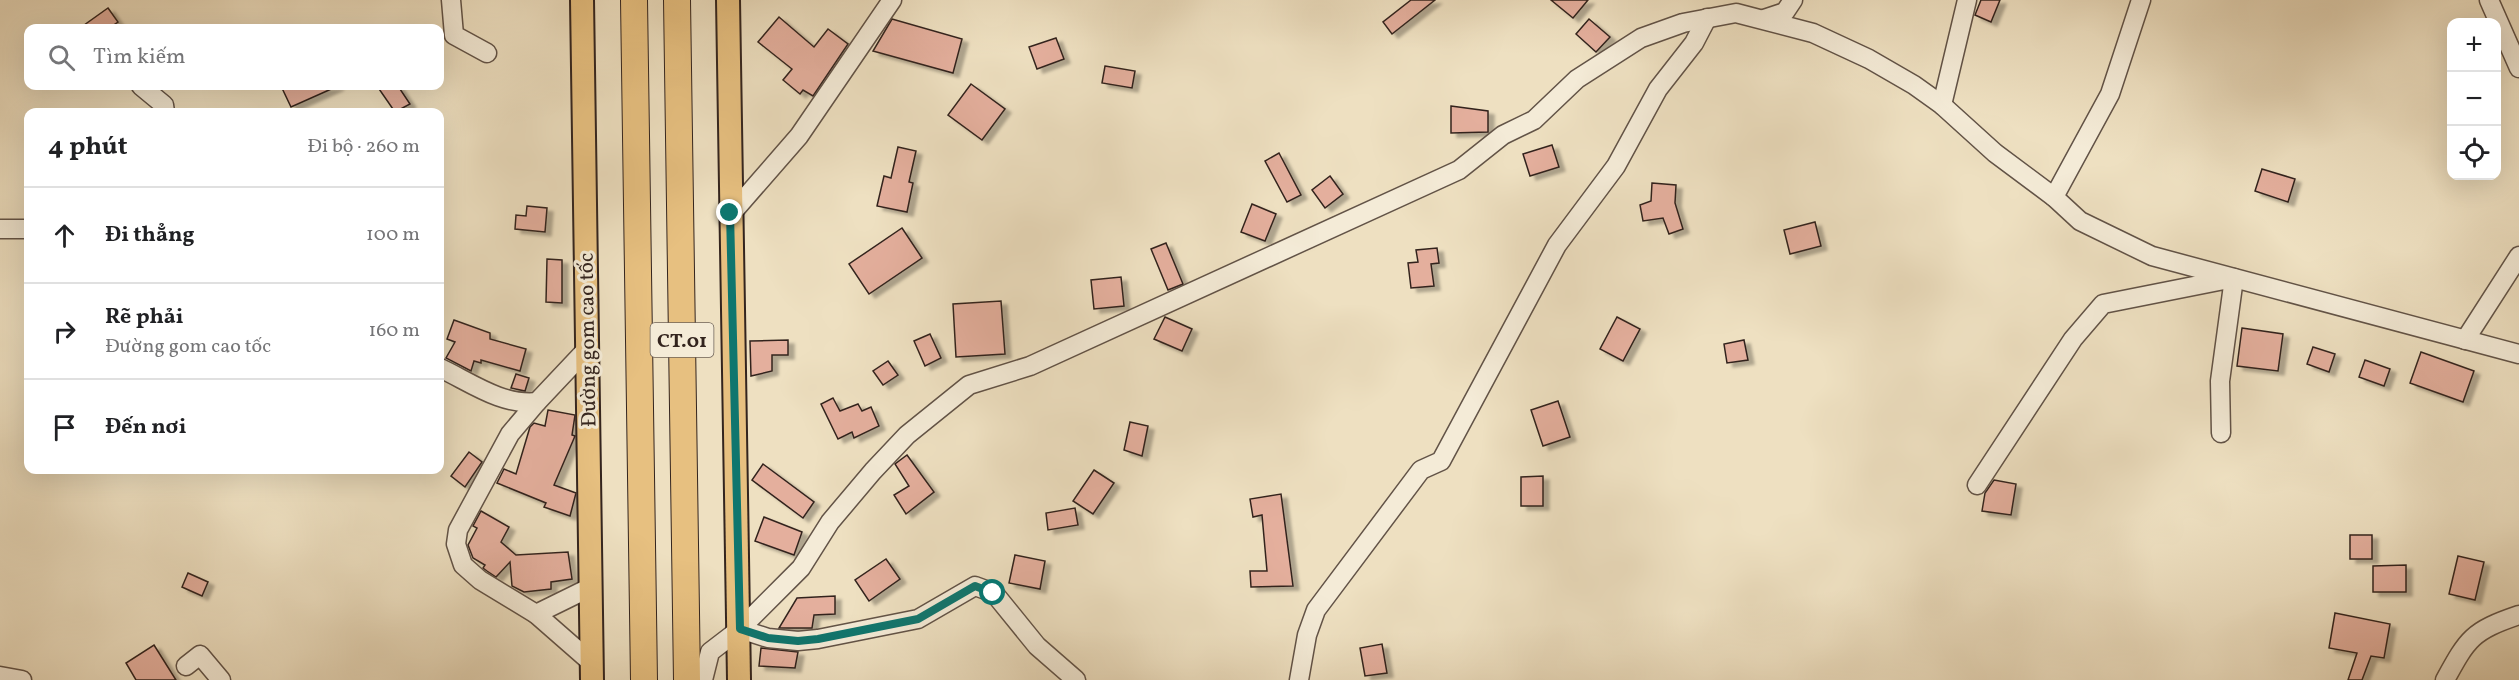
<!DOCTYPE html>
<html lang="vi">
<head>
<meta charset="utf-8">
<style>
	:root { --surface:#fff; --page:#f6f6f6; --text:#202124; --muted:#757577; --line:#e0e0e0 }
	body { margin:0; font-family:Vollkorn,serif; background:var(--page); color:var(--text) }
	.controls { position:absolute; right:18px; top:18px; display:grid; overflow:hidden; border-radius:12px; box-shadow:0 6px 24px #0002 }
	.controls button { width:54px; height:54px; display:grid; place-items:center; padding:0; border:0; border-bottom:2px solid var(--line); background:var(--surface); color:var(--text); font:30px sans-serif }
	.stop { position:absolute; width:18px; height:18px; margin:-14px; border:4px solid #0f766e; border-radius:50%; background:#fff }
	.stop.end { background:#0f766e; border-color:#fff; box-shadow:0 2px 6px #0008 }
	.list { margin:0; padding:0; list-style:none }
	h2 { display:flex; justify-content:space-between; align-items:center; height:78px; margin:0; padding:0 24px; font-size:26px }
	h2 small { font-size:20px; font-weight:400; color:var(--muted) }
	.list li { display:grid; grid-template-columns:39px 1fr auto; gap:18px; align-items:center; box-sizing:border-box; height:96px; padding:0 24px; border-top:2px solid var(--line) }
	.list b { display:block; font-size:22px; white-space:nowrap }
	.list p { margin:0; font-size:20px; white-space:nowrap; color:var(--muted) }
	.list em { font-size:20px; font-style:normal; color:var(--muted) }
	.icon { flex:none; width:33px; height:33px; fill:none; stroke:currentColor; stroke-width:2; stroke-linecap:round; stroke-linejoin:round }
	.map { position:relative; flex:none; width:2519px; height:680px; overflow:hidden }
	.search { position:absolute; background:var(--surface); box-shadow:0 6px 24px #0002; left:24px; top:24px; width:420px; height:66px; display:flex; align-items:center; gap:15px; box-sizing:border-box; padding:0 21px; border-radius:12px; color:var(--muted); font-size:22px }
	.panel { position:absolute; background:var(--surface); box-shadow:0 6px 24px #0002; left:24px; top:108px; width:420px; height:366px; border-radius:12px }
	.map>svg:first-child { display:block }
	.building { fill:#e4af9d; stroke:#33241e; stroke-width:1.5; filter:url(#shadow) }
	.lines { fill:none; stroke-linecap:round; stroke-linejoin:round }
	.minor-casing { stroke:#625347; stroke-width:21 }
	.major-casing { stroke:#33241e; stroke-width:26 }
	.highway-casing { stroke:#33241e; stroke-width:28 }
	.minor { stroke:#f4ebd7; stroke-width:18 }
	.major { stroke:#e7c080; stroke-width:22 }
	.highway { stroke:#e7c080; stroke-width:26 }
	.route { stroke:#0f766e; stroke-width:8 }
	.labels { text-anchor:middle; stroke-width:6; stroke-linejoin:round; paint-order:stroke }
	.shield { fill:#f4ebd7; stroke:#6d6056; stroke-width:1.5 }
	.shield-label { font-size:20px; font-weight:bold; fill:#33241e }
	.street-label { font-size:21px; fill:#33241e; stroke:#f4ebd7 }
</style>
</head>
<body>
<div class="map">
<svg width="2519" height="680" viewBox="0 0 2519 680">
	<defs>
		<filter id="shadow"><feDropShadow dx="6" dy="4" stdDeviation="1.5" flood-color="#0004"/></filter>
	</defs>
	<rect width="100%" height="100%" fill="#eee0c1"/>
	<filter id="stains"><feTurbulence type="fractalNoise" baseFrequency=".00333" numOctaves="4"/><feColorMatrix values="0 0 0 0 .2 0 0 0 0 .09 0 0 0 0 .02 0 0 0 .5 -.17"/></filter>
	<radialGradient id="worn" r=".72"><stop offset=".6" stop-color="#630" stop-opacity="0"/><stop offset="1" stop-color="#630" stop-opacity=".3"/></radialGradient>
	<g class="building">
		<polygon points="1411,0 1435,0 1392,34 1383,22"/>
		<polygon points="1551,0 1588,0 1573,18"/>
		<polygon points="1981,0 2000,0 1991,22 1975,15"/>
		<polygon points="108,8 118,22 109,28 80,28"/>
		<polygon points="779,17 814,47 828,29 848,44 813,96 803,90 800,94 783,80 792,69 758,42"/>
		<polygon points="892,19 962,39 953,73 873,51"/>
		<polygon points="1589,19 1610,37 1596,52 1576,34"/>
		<polygon points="1056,38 1064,59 1037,69 1029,47"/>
		<polygon points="1105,66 1135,71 1132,88 1102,83"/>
		<polygon points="971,84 1005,109 982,140 948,115"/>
		<polygon points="281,86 338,86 291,107"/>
		<polygon points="377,86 398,86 410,104 395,112"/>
		<polygon points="1451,106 1488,111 1488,132 1451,133"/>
		<polygon points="1552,145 1559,167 1530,176 1523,154"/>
		<polygon points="898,147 916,151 909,182 913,183 907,212 877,206 884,176 891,178"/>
		<polygon points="1279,153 1301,195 1287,202 1265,161"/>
		<polygon points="2262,169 2295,179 2288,202 2255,191"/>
		<polygon points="1330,176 1343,194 1325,208 1312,190"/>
		<polygon points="1652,183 1676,185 1675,203 1683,229 1669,234 1663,218 1643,221 1640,205 1651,201"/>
		<polygon points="1252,204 1276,214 1265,241 1241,232"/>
		<polygon points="527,206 547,208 545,232 515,229 516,215 526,216"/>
		<polygon points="1815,222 1821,246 1790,254 1784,230"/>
		<polygon points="902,228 922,258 869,294 849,264"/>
		<polygon points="1166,243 1183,284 1168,290 1151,249"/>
		<polygon points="1437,248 1439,263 1431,264 1434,286 1411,288 1408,263 1418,262 1416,250"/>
		<polygon points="547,259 562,260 562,303 546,302"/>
		<polygon points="1121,277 1124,306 1094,309 1091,280"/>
		<polygon points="1001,301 1005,354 956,357 953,304"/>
		<polygon points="1165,317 1192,329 1182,351 1154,339"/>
		<polygon points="1617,317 1640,329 1623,361 1600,349"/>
		<polygon points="454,320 490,333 490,339 526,349 520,371 481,360 481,363 474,361 471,371 446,358 455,342 447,339"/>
		<polygon points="2242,328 2283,334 2278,371 2237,366"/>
		<polygon points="930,334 941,358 925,366 914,341"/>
		<polygon points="788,340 788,355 772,355 772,371 751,376 750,341"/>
		<polygon points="1744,340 1748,360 1727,363 1724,344"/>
		<polygon points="2313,347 2335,354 2329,372 2307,364"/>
		<polygon points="2421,352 2474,371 2463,402 2410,383"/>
		<polygon points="2365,360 2390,369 2384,386 2359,377"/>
		<polygon points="888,361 898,375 883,385 873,371"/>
		<polygon points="516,374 529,378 525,391 511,388"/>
		<polygon points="833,398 840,411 858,404 862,411 871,407 879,426 854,438 852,432 838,439 821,404"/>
		<polygon points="1558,401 1570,437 1543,446 1531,410"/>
		<polygon points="548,410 575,415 572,435 575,436 554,485 576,493 570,516 544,507 546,503 497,483 504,469 516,474 530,427 534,423 545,426"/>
		<polygon points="1130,422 1148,426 1142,456 1124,450"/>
		<polygon points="469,452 482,462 465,487 451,476"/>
		<polygon points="907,455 934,492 906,514 894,495 909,486 895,464"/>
		<polygon points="763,464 814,502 803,518 752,480"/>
		<polygon points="1094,470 1114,483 1093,514 1073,501"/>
		<polygon points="1543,476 1543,506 1521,506 1521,477"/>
		<polygon points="1994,480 2016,484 2011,515 1982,511 1985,493"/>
		<polygon points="1281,494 1293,586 1251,587 1250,571 1267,571 1262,515 1253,517 1250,499"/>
		<polygon points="1075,508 1078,525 1048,530 1046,513"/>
		<polygon points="481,511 509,527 501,542 516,555 568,552 572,579 551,582 551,589 524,592 512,586 510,562 496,577 487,571 483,568 485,565 473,558 468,545 477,528 473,526"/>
		<polygon points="764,517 802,532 794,555 755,541"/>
		<rect x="2350" y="535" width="22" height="24"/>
		<polygon points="1015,555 1045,561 1040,589 1009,583"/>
		<polygon points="2458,556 2484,562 2475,600 2449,594"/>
		<polygon points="886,559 900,579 869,601 855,580"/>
		<polygon points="2406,565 2406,592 2373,592 2373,566"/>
		<polygon points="188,573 208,582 202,596 182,587"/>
		<polygon points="835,596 835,614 814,615 812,628 779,628 797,598"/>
		<polygon points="2335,613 2390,624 2384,658 2371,656 2362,680 2348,680 2357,653 2329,648"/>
		<polygon points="1382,644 1387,673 1365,676 1360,648"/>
		<polygon points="154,645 176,680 136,680 126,663"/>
		<polygon points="761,648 798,652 795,668 759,666"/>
	</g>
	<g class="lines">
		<defs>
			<g id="minor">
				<polyline points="451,0 454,35 487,53"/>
				<polyline points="2489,0 2519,68"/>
				<polyline points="1764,19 1785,12 1793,0"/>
				<polyline points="141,86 164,105 165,112"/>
				<polyline points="1942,105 1967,0"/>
				<polyline points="2054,197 2110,94 2141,0"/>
				<polyline points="731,214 799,136 892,0"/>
				<polyline points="0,229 28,229"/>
				<polyline points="2465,340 2519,256"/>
				<path d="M 440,368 C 470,382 502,406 537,402 L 587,349"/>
				<polyline points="537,402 510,434 458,530 456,544 463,565 480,580 536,614 592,663"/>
				<polyline points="1977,485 2073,339 2103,304 2234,278 2220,381 2221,433"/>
				<polyline points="536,614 591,587"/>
				<polyline points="740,629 768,638 798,641 818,639 918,619 975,586 994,593 1037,646 1076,680"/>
				<polyline points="186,666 200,655 221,680"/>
				<polyline points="0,676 22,680"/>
				<polyline points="703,680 710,652 740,629 801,568 830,522 873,471 907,435 969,385 1030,366 1459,170 1503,135 1534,120 1577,79 1641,38 1683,23 1736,13 1813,33 1869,59 1914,85 1942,105 1995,153 2054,197 2080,221 2152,256 2519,354"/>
				<polyline points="1299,680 1307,635 1316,610 1421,470 1441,461 1557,245 1616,166 1658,89 1694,43 1707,18"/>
				<path d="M 2445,680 C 2468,638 2472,631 2519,615"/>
			</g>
			<g id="major">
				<polyline points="582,0 592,680"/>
				<polyline points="728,0 739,680"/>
			</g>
			<g id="highway">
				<polyline points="634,0 644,680"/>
				<polyline points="677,0 687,680"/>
			</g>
		</defs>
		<use href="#minor" class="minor-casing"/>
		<use href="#major" class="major-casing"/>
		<use href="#highway" class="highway-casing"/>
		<use href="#minor" class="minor"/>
		<use href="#major" class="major"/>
		<use href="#highway" class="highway"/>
	</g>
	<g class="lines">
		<polyline class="route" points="730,213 740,629 768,638 798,641 818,639 918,619 975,586 993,593"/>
	</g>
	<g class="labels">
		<rect class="shield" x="650.5" y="323" width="63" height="34" rx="4.5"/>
		<g class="shield-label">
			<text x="682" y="347">CT.01</text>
		</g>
		<g class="street-label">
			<text transform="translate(587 340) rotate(-91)" y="7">Đường gom cao tốc</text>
		</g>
	</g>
	<rect width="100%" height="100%" filter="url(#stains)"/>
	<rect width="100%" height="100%" fill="url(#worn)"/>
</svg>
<div class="controls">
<button>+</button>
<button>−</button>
<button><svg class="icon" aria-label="locate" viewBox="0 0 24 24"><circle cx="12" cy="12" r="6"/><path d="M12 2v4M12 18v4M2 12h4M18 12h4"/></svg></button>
</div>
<div class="stop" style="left:993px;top:593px"></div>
<div class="stop end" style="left:730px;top:213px"></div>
<div class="search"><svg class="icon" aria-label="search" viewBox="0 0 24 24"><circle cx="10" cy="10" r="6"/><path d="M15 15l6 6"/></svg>Tìm kiếm</div>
<section class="panel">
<h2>4 phút<small>Đi bộ · 260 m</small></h2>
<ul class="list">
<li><svg class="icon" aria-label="ahead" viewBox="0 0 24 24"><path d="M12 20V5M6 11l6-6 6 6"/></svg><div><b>Đi thẳng</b></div><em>100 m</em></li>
<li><svg class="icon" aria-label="right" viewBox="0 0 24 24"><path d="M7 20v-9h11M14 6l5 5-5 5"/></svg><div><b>Rẽ phải</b><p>Đường gom cao tốc</p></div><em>160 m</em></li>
<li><svg class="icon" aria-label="arrive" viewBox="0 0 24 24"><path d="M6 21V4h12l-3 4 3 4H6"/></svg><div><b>Đến nơi</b></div></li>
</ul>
</section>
</div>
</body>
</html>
